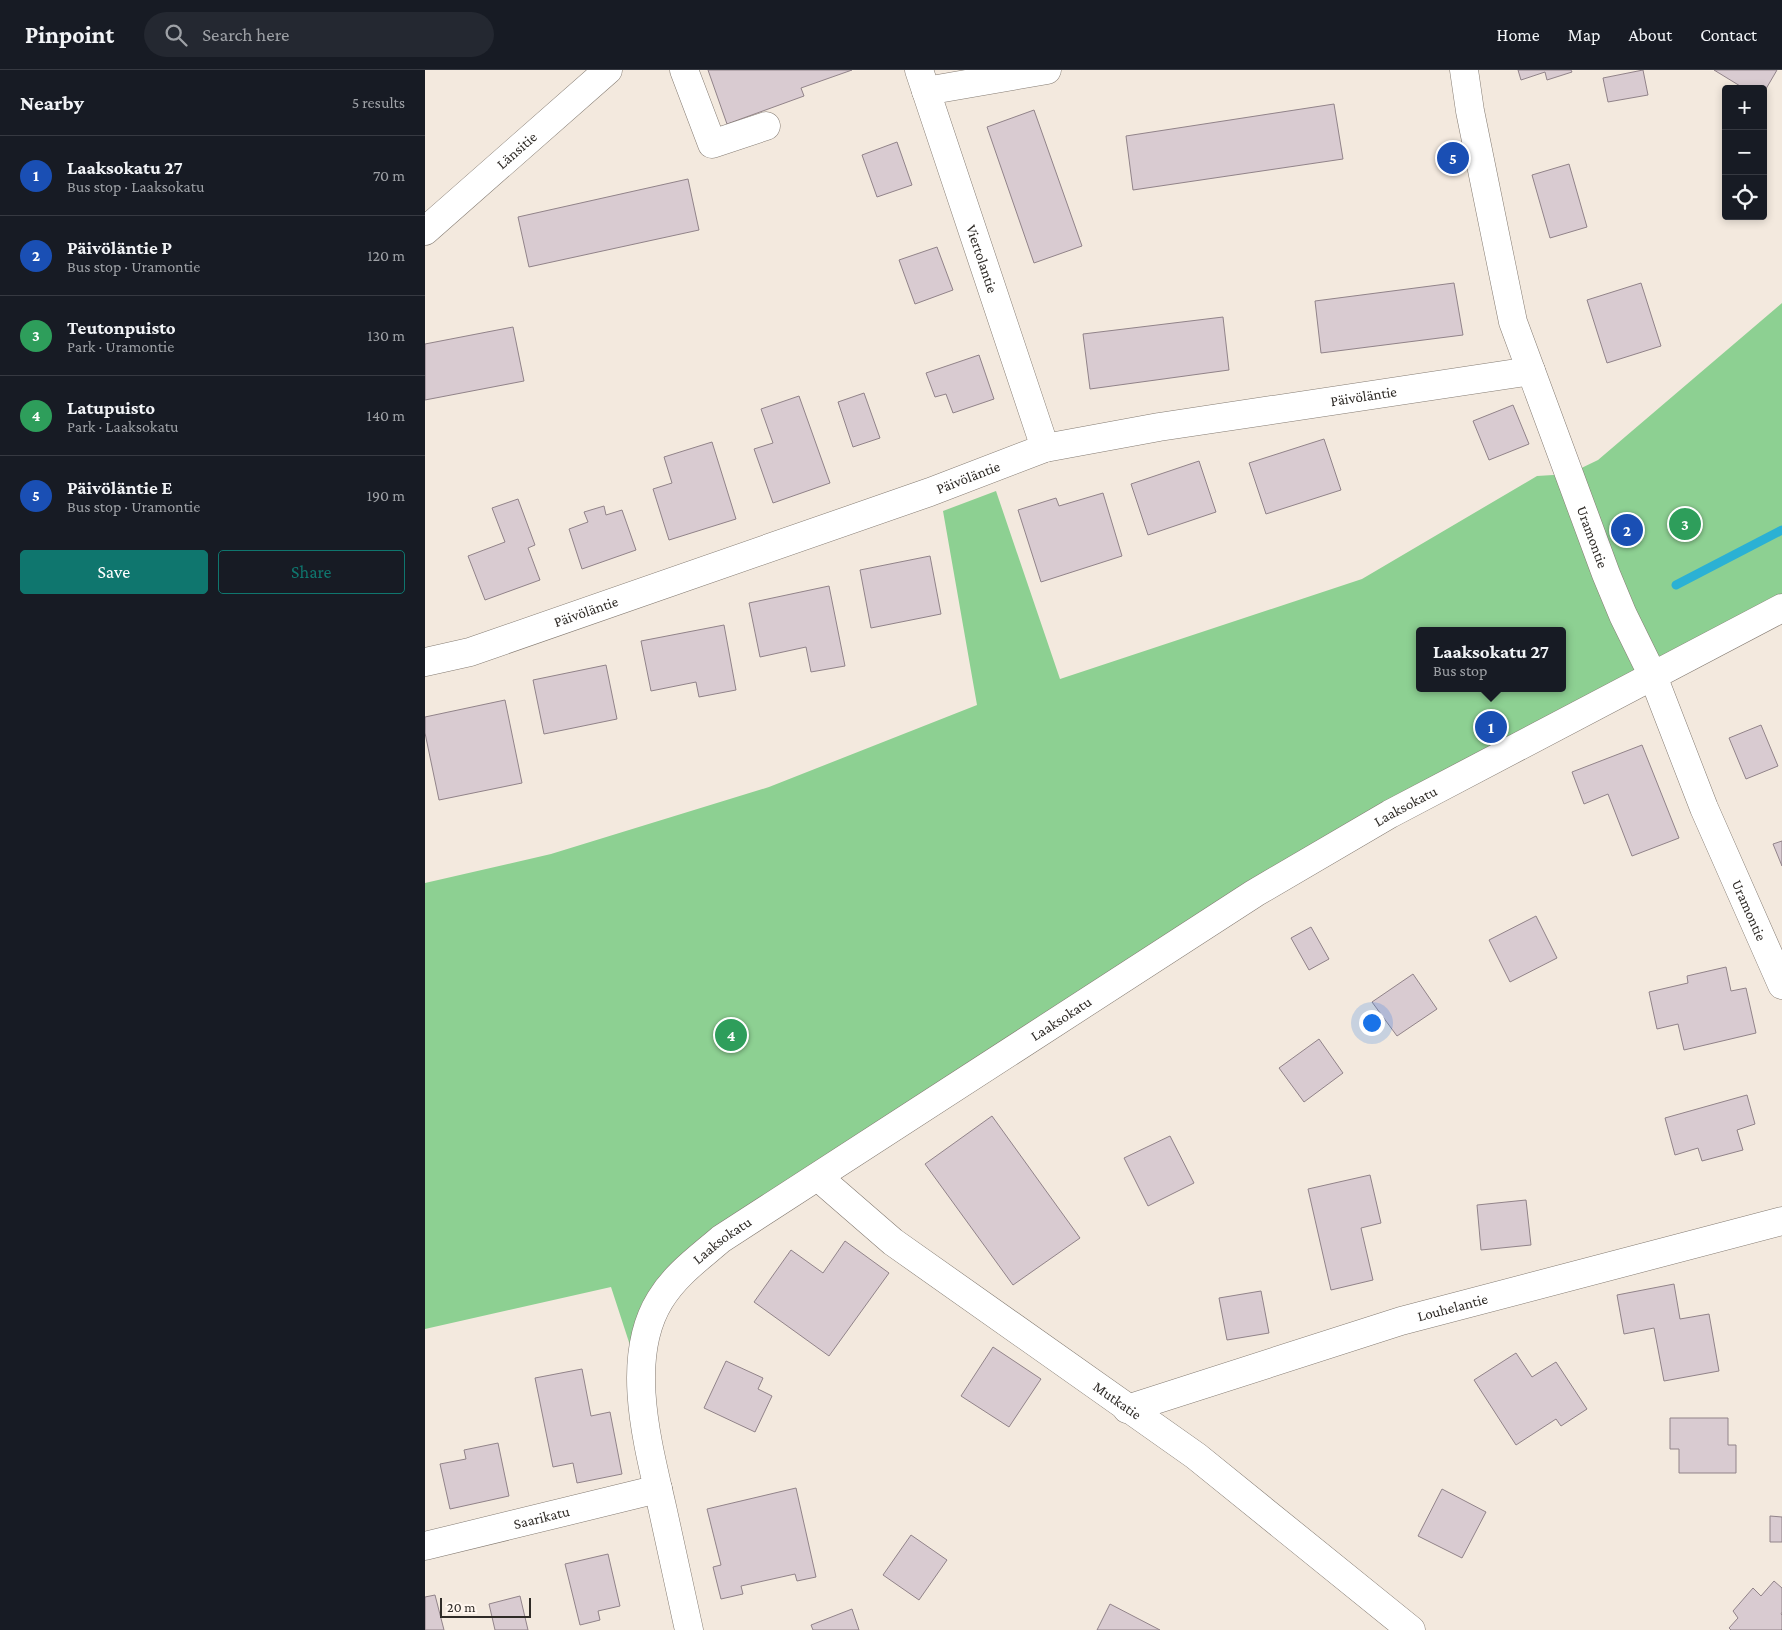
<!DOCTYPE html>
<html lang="en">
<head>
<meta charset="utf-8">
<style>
	:root { --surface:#171b24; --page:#242831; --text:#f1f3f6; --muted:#9ea1a6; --line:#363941; --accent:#0f766e }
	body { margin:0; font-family:"Crimson Pro",serif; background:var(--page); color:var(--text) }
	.controls { position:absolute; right:15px; top:15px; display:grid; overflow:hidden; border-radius:5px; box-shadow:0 2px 8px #0003 }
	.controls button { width:45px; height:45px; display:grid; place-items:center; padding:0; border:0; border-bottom:1px solid var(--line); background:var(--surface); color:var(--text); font:25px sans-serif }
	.scale { position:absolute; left:15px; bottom:12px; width:91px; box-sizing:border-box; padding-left:5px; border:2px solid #2f2b27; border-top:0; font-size:14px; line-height:18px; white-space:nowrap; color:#2f2b27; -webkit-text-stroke:4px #fff6ee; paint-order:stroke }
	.you { position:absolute; left:946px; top:952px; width:18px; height:18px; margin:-12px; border:4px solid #fff; border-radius:50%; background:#1a73e8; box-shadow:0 0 0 8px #1a73e833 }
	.badge { display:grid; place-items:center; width:32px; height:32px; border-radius:50%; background:var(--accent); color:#fff; font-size:16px; font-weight:700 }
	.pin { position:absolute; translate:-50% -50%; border:2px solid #fff; box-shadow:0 1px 5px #0006 }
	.popup { position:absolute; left:991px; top:557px; width:150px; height:65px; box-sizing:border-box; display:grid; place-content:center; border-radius:5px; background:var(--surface); filter:drop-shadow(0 1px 4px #0005); font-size:16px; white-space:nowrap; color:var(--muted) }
	.popup b { font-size:19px; color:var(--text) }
	.popup::after { content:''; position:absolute; left:50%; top:100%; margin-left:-10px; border:10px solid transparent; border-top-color:var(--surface) }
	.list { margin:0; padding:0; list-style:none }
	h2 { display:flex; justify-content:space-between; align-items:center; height:65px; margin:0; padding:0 20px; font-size:21px }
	h2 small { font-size:16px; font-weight:400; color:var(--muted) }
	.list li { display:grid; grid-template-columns:32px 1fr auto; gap:15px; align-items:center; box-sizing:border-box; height:80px; padding:0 20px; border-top:1px solid var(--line) }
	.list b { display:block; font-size:19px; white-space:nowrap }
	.list p { margin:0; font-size:16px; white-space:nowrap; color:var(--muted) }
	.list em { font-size:16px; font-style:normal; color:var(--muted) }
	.actions { display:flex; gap:10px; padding:15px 20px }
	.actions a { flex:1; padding:11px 0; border:1px solid var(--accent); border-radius:5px; text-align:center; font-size:18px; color:var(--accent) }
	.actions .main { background:var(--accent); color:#fff }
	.icon { flex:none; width:28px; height:28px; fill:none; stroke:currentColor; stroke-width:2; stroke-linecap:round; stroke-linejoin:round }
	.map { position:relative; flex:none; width:1357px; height:1560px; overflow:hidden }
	header { display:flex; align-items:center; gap:30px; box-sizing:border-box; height:70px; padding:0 25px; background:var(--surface); border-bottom:1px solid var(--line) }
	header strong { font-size:24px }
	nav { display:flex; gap:28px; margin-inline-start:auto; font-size:18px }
	.search { width:350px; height:45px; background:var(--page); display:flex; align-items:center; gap:12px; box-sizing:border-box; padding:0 18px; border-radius:28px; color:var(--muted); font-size:19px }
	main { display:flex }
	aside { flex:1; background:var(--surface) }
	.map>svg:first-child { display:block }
	.green { fill:#8dd092; fill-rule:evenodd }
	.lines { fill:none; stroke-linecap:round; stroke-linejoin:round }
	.stream { stroke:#2bb1d4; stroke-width:9 }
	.building { fill:#d9cbd1; stroke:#918389 }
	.minor-casing { stroke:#847b72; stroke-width:29 }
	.minor { stroke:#fff; stroke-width:28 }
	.labels { text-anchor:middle; stroke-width:4; stroke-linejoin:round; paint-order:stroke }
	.street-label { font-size:15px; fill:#2f2b27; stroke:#fff6ee }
</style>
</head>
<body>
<header>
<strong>Pinpoint</strong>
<div class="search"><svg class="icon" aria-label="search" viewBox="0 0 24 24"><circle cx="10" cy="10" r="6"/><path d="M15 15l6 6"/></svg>Search here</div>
<nav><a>Home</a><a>Map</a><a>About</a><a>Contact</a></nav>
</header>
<main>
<aside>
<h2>Nearby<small>5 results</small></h2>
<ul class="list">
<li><span class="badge" style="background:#1a4fb4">1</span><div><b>Laaksokatu 27</b><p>Bus stop · Laaksokatu</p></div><em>70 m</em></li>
<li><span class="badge" style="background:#1a4fb4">2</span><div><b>Päivöläntie P</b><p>Bus stop · Uramontie</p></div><em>120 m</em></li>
<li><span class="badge" style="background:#2e9e5b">3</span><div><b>Teutonpuisto</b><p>Park · Uramontie</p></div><em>130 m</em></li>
<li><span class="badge" style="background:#2e9e5b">4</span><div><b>Latupuisto</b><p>Park · Laaksokatu</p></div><em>140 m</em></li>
<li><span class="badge" style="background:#1a4fb4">5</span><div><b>Päivöläntie E</b><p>Bus stop · Uramontie</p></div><em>190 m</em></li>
</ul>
<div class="actions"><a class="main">Save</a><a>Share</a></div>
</aside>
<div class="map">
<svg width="1357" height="1560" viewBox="0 0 1357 1560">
	<rect width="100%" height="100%" fill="#f3e9de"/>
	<path class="green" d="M 1357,233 L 1357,538 L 965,744 L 255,1203 L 216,1309 L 186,1217 L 0,1259 L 0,813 L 126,784 L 344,717 L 552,635 L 518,441 L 571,421 L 635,609 L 937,509 L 1112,406 L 1144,404 L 1173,390 ZM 995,561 L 1137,561 L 1137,618 L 995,618 Z"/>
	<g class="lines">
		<polyline class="stream" points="1251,515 1357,460"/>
	</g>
	<g class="building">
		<polygon points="283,0 427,0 376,18 379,26 302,54"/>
		<polygon points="1093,0 1146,0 1147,2 1122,10 1120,2 1096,10"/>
		<polygon points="1218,0 1223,25 1183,32 1178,8"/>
		<polygon points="1289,0 1352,0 1338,24 1338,19 1320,19"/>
		<polygon points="909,34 918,89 708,120 701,66"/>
		<polygon points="609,40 657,176 609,193 562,57"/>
		<polygon points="472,72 487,115 452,127 437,85"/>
		<polygon points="1144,94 1162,157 1125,168 1107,105"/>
		<polygon points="263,109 274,160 104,197 93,147"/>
		<polygon points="512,177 528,220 490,234 474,190"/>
		<polygon points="1029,213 1038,265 896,283 890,231"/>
		<polygon points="1216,213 1236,276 1182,293 1162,230"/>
		<polygon points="798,247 804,300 665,319 658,264"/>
		<polygon points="88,257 99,311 0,330 0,274"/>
		<polygon points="554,285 569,329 528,343 521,324 510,327 501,303"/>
		<polygon points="439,323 455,368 428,377 413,332"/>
		<polygon points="374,326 405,413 348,433 329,379 348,373 336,339"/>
		<polygon points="1088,335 1104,374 1064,390 1048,351"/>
		<polygon points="899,369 916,420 841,444 824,393"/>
		<polygon points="287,372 311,449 244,470 228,419 247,413 239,387"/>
		<polygon points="774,391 791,442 723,465 706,414"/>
		<polygon points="678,423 697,486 616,512 593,440 631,428 634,436"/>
		<polygon points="93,429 110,475 103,478 115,510 60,530 43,486 80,472 67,438"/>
		<polygon points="179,436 181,445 197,440 211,480 157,499 144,459 163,452 159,442"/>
		<polygon points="505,486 516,544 446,558 435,500"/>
		<polygon points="404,516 420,596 386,602 381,577 335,587 324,533"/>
		<polygon points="299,555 311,620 274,627 271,612 226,621 216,571"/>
		<polygon points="181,595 192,649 119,664 108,610"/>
		<polygon points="80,630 97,713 14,730 0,663 0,647"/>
		<polygon points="1336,655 1353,696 1321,709 1304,668"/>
		<polygon points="1217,675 1254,768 1207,786 1183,724 1159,734 1147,702"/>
		<polygon points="1357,771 1357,796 1348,774"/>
		<polygon points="1111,846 1132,888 1085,912 1064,870"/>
		<polygon points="886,857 904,889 884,900 866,868"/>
		<polygon points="1301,897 1306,921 1321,918 1331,963 1259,980 1253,954 1232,959 1224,922 1263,913 1262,906"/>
		<polygon points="988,904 1012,939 972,966 947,932"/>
		<polygon points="894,969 918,1003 879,1032 854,998"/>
		<polygon points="1322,1025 1330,1054 1312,1060 1318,1080 1277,1091 1273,1078 1250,1085 1240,1048"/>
		<polygon points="567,1046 655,1168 588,1215 500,1094"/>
		<polygon points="745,1066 769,1113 723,1136 699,1088"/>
		<polygon points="945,1105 956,1153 936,1158 948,1210 906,1220 883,1119"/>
		<polygon points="1101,1130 1106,1175 1056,1180 1052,1135"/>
		<polygon points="420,1171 464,1203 404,1286 329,1232 366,1180 398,1203"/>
		<polygon points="1249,1214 1255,1249 1284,1244 1294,1301 1239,1311 1229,1258 1199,1264 1192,1225"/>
		<polygon points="836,1221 844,1263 802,1270 794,1228"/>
		<polygon points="568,1277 616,1309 584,1357 536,1326"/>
		<polygon points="1091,1283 1107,1307 1131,1292 1162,1339 1136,1356 1131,1349 1091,1375 1049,1310"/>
		<polygon points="301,1291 338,1308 333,1319 347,1326 330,1362 279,1338"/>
		<polygon points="157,1299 166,1346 185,1342 197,1404 152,1413 148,1393 128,1397 110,1308"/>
		<polygon points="1245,1348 1303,1348 1303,1375 1311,1375 1311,1403 1254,1403 1254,1379 1245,1379"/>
		<polygon points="73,1373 84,1426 25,1439 15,1394 41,1389 39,1380"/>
		<polygon points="371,1418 391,1507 372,1511 370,1504 316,1516 318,1524 296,1529 288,1497 296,1495 282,1439"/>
		<polygon points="1017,1419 1061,1442 1037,1488 993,1466"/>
		<polygon points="1345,1446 1357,1447 1357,1472 1345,1472"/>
		<polygon points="486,1465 522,1490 494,1530 458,1505"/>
		<polygon points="183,1484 195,1536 173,1541 175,1550 155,1555 140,1494"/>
		<polygon points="1349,1511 1357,1518 1357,1542 1356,1544 1357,1545 1357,1559 1356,1560 1306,1560 1304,1558 1313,1548 1308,1541 1328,1518 1336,1526"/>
		<polygon points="10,1525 19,1560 0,1560 0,1527"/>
		<polygon points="95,1526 103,1560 70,1560 64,1534"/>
		<polygon points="685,1534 735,1560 672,1560"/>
		<polygon points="427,1539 434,1560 388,1560 386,1555"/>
	</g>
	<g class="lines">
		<defs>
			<g id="minor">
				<polyline points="259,0 287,74 341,56"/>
				<path id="s1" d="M 494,0 L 620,378"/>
				<path id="s2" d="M 1039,0 L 1045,41 L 1088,252 L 1181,504 L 1198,545 L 1228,606 L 1279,738 L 1357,915"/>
				<polyline points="501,21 622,0"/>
				<path id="s3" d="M 0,161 L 183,0"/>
				<path id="s4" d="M 0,592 L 45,582 L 505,422 L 620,378 L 734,357 L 1106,301"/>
				<path id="s5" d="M 393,1107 L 468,1172 L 771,1386 L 986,1560"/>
				<path id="s6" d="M 702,1339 L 976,1251 L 1357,1151"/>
				<path id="s7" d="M 0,1476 L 233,1419"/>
				<path id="s8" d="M 264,1560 C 255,1520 247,1481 238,1441 C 224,1378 198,1290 235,1230 C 250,1205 274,1188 296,1169 L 830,823 L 965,744 L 1357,538"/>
			</g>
		</defs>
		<use href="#minor" class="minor-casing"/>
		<use href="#minor" class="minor"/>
	</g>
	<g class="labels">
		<g class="street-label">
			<text dy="5" stroke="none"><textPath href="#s3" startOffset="122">Länsitie</textPath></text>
			<text dy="5" stroke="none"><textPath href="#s1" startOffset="199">Viertolantie</textPath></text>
			<text dy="5" stroke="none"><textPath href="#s4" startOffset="979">Päivöläntie</textPath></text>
			<text dy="5" stroke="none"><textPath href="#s4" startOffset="574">Päivöläntie</textPath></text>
			<text dy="5" stroke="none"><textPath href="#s2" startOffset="486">Uramontie</textPath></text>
			<text dy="5" stroke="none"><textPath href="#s4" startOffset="169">Päivöläntie</textPath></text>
			<text dy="5" stroke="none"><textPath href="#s8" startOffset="1235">Laaksokatu</textPath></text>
			<text dy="5" stroke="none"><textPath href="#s2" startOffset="891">Uramontie</textPath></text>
			<text dy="5" stroke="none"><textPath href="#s8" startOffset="830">Laaksokatu</textPath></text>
			<text dy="5" stroke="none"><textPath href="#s8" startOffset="425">Laaksokatu</textPath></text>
			<text dy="5" stroke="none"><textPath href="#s6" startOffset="341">Louhelantie</textPath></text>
			<text dy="5" stroke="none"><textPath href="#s5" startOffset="374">Mutkatie</textPath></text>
			<text dy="5" stroke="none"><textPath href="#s7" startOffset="120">Saarikatu</textPath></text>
		</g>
	</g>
</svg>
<div class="controls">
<button>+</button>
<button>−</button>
<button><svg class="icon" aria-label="locate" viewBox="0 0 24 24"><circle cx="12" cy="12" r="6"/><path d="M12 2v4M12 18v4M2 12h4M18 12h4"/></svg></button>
</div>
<div class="scale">20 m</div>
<div class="you"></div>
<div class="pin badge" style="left:1066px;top:657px;background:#1a4fb4">1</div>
<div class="popup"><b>Laaksokatu 27</b>Bus stop</div>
<div class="pin badge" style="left:1202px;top:460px;background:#1a4fb4">2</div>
<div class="pin badge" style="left:1260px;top:454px;background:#2e9e5b">3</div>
<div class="pin badge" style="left:306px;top:965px;background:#2e9e5b">4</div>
<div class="pin badge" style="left:1028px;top:88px;background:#1a4fb4">5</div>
</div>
</main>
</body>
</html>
